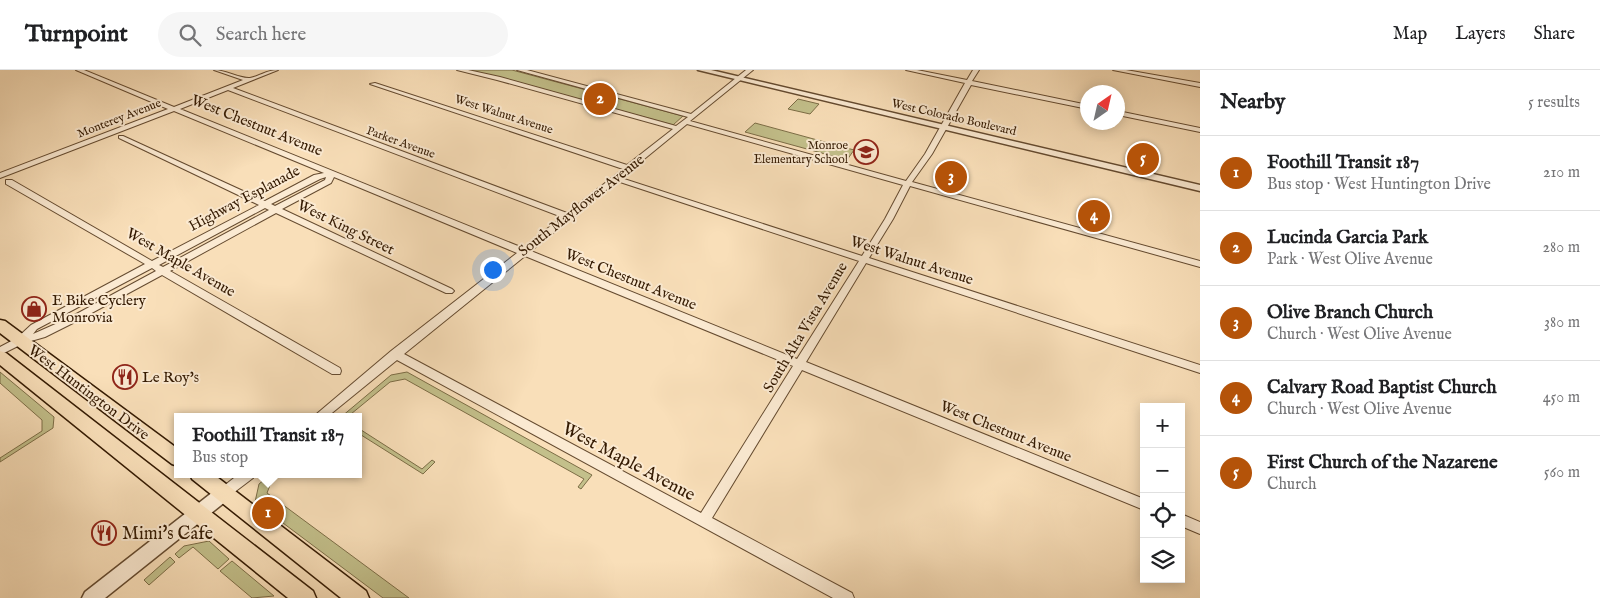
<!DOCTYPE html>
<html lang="en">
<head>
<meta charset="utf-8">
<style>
	:root { --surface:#fff; --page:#f6f6f6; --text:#202124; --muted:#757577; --line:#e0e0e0; --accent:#b45309 }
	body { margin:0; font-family:"IM FELL English",serif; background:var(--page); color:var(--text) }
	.controls { position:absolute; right:15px; bottom:15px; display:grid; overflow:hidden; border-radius:0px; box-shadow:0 2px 12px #0003 }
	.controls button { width:45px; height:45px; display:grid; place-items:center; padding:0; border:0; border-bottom:1px solid var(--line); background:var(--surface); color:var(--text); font:25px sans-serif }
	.compass { position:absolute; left:1080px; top:15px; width:45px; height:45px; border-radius:50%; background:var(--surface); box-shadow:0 2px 12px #0003; rotate:34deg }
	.you { position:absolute; left:492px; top:199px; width:18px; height:18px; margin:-12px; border:4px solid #fff; border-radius:50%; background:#1a73e8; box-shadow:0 0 0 8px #1a73e833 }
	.badge { display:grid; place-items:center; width:32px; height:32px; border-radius:50%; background:var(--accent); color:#fff; font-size:16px; font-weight:700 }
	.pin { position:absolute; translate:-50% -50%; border:2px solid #fff; box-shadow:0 1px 5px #0006 }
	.popup { position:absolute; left:174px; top:343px; width:188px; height:65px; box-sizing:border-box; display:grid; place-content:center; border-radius:0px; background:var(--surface); filter:drop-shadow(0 1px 4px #0005); font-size:16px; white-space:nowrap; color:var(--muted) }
	.popup b { font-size:19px; color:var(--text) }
	.popup::after { content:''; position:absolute; left:50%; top:100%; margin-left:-10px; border:10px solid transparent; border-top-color:var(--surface) }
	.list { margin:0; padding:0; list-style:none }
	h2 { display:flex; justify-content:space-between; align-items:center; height:65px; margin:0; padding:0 20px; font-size:21px }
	h2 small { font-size:16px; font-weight:400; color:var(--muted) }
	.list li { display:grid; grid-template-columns:32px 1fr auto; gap:15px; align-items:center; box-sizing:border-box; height:75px; padding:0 20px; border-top:1px solid var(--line) }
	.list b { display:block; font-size:19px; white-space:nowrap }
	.list p { margin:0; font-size:16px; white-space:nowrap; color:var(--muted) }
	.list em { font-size:16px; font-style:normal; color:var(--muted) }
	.icon { flex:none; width:28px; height:28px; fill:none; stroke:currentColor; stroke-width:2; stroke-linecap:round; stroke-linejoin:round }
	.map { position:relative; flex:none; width:1200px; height:528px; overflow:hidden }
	header { display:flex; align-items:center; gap:30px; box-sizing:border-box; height:70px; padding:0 25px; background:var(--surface); border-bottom:1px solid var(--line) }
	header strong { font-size:24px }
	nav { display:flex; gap:28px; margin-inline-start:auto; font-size:18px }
	.search { width:350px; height:45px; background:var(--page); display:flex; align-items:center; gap:12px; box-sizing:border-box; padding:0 18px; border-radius:28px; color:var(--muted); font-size:19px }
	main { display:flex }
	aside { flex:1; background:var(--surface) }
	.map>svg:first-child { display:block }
	.green { fill:#c3c08b; stroke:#7c6d46 }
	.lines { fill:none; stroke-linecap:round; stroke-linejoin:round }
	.minor-casing { stroke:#654b30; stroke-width:2 }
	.tertiary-casing { stroke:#654b30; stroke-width:3 }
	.primary-casing { stroke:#341a02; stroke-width:3 }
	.minor { fill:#fbead2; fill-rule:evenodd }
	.tertiary { fill:#fbead2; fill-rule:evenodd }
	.primary { fill:#f9dfb9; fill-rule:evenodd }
	.labels { text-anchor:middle; stroke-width:4; stroke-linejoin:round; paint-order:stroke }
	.far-street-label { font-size:12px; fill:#341a02; stroke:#fbead2 }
	.far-poi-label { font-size:12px; fill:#341a02; stroke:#fbead2; text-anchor:end }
	.street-label { font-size:15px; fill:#341a02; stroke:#fbead2 }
	.poi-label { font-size:15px; fill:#341a02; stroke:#fbead2; text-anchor:start }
	.near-street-label { font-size:18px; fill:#341a02; stroke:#fbead2 }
	.near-poi-label { font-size:18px; fill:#341a02; stroke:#fbead2; text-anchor:start }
</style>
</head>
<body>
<header>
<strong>Turnpoint</strong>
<div class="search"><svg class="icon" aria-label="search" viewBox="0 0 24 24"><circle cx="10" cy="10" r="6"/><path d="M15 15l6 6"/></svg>Search here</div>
<nav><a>Map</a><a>Layers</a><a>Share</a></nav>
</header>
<main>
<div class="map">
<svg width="1200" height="528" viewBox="0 0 1200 528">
	<rect width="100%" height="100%" fill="#f9dfb9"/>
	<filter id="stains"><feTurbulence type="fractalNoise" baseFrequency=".004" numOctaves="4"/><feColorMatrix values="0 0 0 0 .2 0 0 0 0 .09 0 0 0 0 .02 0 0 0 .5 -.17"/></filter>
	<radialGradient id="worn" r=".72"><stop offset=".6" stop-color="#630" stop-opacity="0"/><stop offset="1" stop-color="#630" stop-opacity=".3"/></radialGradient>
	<g class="green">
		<polygon points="463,0 512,0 683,46 673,55 499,7"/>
		<polygon points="798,29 819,34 810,44 788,39"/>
		<polygon points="755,53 854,80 847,90 745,62"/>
		<polygon points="0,302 54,347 53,358 0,392 0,388 42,361 42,350 0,313"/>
		<polygon points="407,302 592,405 581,419 578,417 584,409 405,309 390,312 351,344 355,347 341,347 391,305"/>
		<polygon points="358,358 422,399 432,390 435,392 423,404 358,363"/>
		<polygon points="271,404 280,404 272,410 267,423 409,528 383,528 255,432 259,414"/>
		<polygon points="209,471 229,489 218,499 193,477 179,488 175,484 184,476"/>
		<polygon points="170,487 175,492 149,515 144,510"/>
		<polygon points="232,491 274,526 252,528 220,501"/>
	</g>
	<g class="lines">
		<defs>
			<g id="minor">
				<path d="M 76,0 L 84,0 L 174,37 L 243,10 L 214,0 C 225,0 241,9 250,8 C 260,6 267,0 278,0 L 233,18 L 567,143 L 623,99 L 370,14 L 375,13 L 627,95 L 673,59 L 497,10 L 457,0 L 468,0 L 500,7 L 676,56 L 688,47 L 517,0 L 527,0 L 691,44 L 746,0 L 753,0 L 690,51 L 906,111 L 925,84 L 965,13 L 906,0 L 917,0 L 967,10 L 973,0 L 979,0 L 972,11 L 1088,35 L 1088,39 L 971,15 L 932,84 L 912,112 L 1200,191 L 1200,197 L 910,116 L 893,149 L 869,188 L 1200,295 L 1200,303 L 866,193 L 806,292 L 1144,429 L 1144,440 L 802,300 L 712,448 L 852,523 L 854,528 L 833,528 L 397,290 L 327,347 L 313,347 L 391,281 L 517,183 L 334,107 L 331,113 L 282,139 L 452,219 L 454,221 L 452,223 L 446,223 L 276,143 L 170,201 L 340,298 L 341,301 L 340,304 L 332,304 L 162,205 L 75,252 L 45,267 L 24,273 L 0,285 L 0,277 L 17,268 L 31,255 L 145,194 L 6,114 L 6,110 L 12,110 L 152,191 L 259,135 L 119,68 L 119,66 L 123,66 L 265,131 L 314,105 L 324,103 L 174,41 L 0,108 L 0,103 L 168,39 ZM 228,20 L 562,147 L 523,178 L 180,39 ZM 687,54 L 903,115 L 885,149 L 862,186 L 621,108 ZM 326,107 L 325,110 L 275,136 L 271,134 L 320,109 ZM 617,111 L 859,191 L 797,289 L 531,181 ZM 265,138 L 269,140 L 163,197 L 159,195 ZM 525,186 L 793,296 L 701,443 L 404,284 ZM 152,198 L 156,201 L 69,248 L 33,264 L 37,259 Z"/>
				<polygon points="1113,0 1126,0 1200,13 1200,17"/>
				<polygon points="1118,41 1200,58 1200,62 1118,45"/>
				<polygon points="239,404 255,404 253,408 228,427 224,428 220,427 218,423 220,419"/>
				<polygon points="1181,444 1200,452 1200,464 1181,456"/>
			</g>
			<g id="tertiary">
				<polygon points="698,0 711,0 1200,115 1200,121"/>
				<polygon points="224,416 230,418 232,423 230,428 105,528 82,528 85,522 218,418"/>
			</g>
			<g id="primary">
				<polygon points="0,250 5,251 178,379 178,396 172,394 0,263"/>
				<polygon points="0,281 6,283 313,521 316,528 288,528 0,295"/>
				<polygon points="190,404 213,404 366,521 369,528 341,528 192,409"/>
			</g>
		</defs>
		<use href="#minor" class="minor-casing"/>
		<use href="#tertiary" class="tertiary-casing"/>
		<use href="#primary" class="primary-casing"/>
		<use href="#minor" class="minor"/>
		<use href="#tertiary" class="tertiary"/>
		<use href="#primary" class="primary"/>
	</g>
	<defs>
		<symbol id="school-ring" viewBox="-11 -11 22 22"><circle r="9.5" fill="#fbead2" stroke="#8f2418" stroke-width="1.5"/><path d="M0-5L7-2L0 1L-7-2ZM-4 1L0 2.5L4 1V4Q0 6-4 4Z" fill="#8f2418"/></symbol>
		<symbol id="shop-ring" viewBox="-11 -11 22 22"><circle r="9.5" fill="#fbead2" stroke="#8f2418" stroke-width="1.5"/><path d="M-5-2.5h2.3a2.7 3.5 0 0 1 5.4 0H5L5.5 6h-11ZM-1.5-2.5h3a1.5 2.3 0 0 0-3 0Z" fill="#8f2418"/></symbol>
		<symbol id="restaurant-ring" viewBox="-11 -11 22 22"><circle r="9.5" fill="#fbead2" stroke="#8f2418" stroke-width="1.5"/><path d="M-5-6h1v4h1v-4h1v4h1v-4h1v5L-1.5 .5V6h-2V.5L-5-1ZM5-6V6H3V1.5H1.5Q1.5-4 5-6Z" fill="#8f2418"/></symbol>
	</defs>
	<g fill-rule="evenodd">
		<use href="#school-ring" x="852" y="68" width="28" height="28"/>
		<use href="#shop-ring" x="20" y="225" width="28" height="28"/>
		<use href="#restaurant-ring" x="111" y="293" width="28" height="28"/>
		<use href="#restaurant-ring" x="90" y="449" width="28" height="28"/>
	</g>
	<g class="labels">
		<g class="far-street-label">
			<text transform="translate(504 44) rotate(18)" y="4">West Walnut Avenue</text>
			<text transform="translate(954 47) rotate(13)" y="4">West Colorado Boulevard</text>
			<text transform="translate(119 48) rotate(-21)" y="4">Monterey Avenue</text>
			<text transform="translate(401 72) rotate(20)" y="4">Parker Avenue</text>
		</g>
		<g class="far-poi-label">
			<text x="848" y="79">Monroe<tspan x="848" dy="14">Elementary School</tspan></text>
		</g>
		<g class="street-label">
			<text transform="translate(257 55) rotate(22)" y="5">West Chestnut Avenue</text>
			<text transform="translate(244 128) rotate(-28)" y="5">Highway Esplanade</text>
			<text transform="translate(581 135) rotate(-38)" y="5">South Mayflower Avenue</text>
			<text transform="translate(346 157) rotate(26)" y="5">West King Street</text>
			<text transform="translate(912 190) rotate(18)" y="5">West Walnut Avenue</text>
			<text transform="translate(181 192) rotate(30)" y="5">West Maple Avenue</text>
			<text transform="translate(631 209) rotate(22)" y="5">West Chestnut Avenue</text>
			<text transform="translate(805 257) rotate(-59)" y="5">South Alta Vista Avenue</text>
			<text transform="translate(89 322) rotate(37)" y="5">West Huntington Drive</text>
			<text transform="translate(1006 361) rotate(22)" y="5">West Chestnut Avenue</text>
		</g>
		<g class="poi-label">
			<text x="52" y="235">E Bike Cyclery<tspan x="52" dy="17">Monrovia</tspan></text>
			<text x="142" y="312">Le Roy's</text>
		</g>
		<g class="near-street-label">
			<text transform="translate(629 391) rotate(28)" y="6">West Maple Avenue</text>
		</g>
		<g class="near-poi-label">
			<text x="122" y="469">Mimi's Cafe</text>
		</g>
	</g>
	<rect width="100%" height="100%" filter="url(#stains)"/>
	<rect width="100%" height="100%" fill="url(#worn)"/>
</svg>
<div class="controls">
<button>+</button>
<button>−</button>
<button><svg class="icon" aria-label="locate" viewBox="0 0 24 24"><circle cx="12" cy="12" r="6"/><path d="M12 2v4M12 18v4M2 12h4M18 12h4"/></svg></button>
<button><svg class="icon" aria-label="layers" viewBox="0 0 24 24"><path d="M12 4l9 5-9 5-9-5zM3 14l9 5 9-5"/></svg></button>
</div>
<svg class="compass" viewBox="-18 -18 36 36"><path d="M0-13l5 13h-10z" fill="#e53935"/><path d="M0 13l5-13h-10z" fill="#757577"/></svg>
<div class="you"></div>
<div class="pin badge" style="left:268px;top:443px">1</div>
<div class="popup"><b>Foothill Transit 187</b>Bus stop</div>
<div class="pin badge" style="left:600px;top:29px">2</div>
<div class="pin badge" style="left:951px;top:107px">3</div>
<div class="pin badge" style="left:1094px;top:146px">4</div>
<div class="pin badge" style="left:1143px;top:89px">5</div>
</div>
<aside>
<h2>Nearby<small>5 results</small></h2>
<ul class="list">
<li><span class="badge">1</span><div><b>Foothill Transit 187</b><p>Bus stop · West Huntington Drive</p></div><em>210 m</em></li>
<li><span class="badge">2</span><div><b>Lucinda Garcia Park</b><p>Park · West Olive Avenue</p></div><em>280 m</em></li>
<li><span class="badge">3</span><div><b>Olive Branch Church</b><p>Church · West Olive Avenue</p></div><em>380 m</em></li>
<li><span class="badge">4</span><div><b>Calvary Road Baptist Church</b><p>Church · West Olive Avenue</p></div><em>450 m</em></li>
<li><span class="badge">5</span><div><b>First Church of the Nazarene</b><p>Church</p></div><em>560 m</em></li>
</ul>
</aside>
</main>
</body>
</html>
